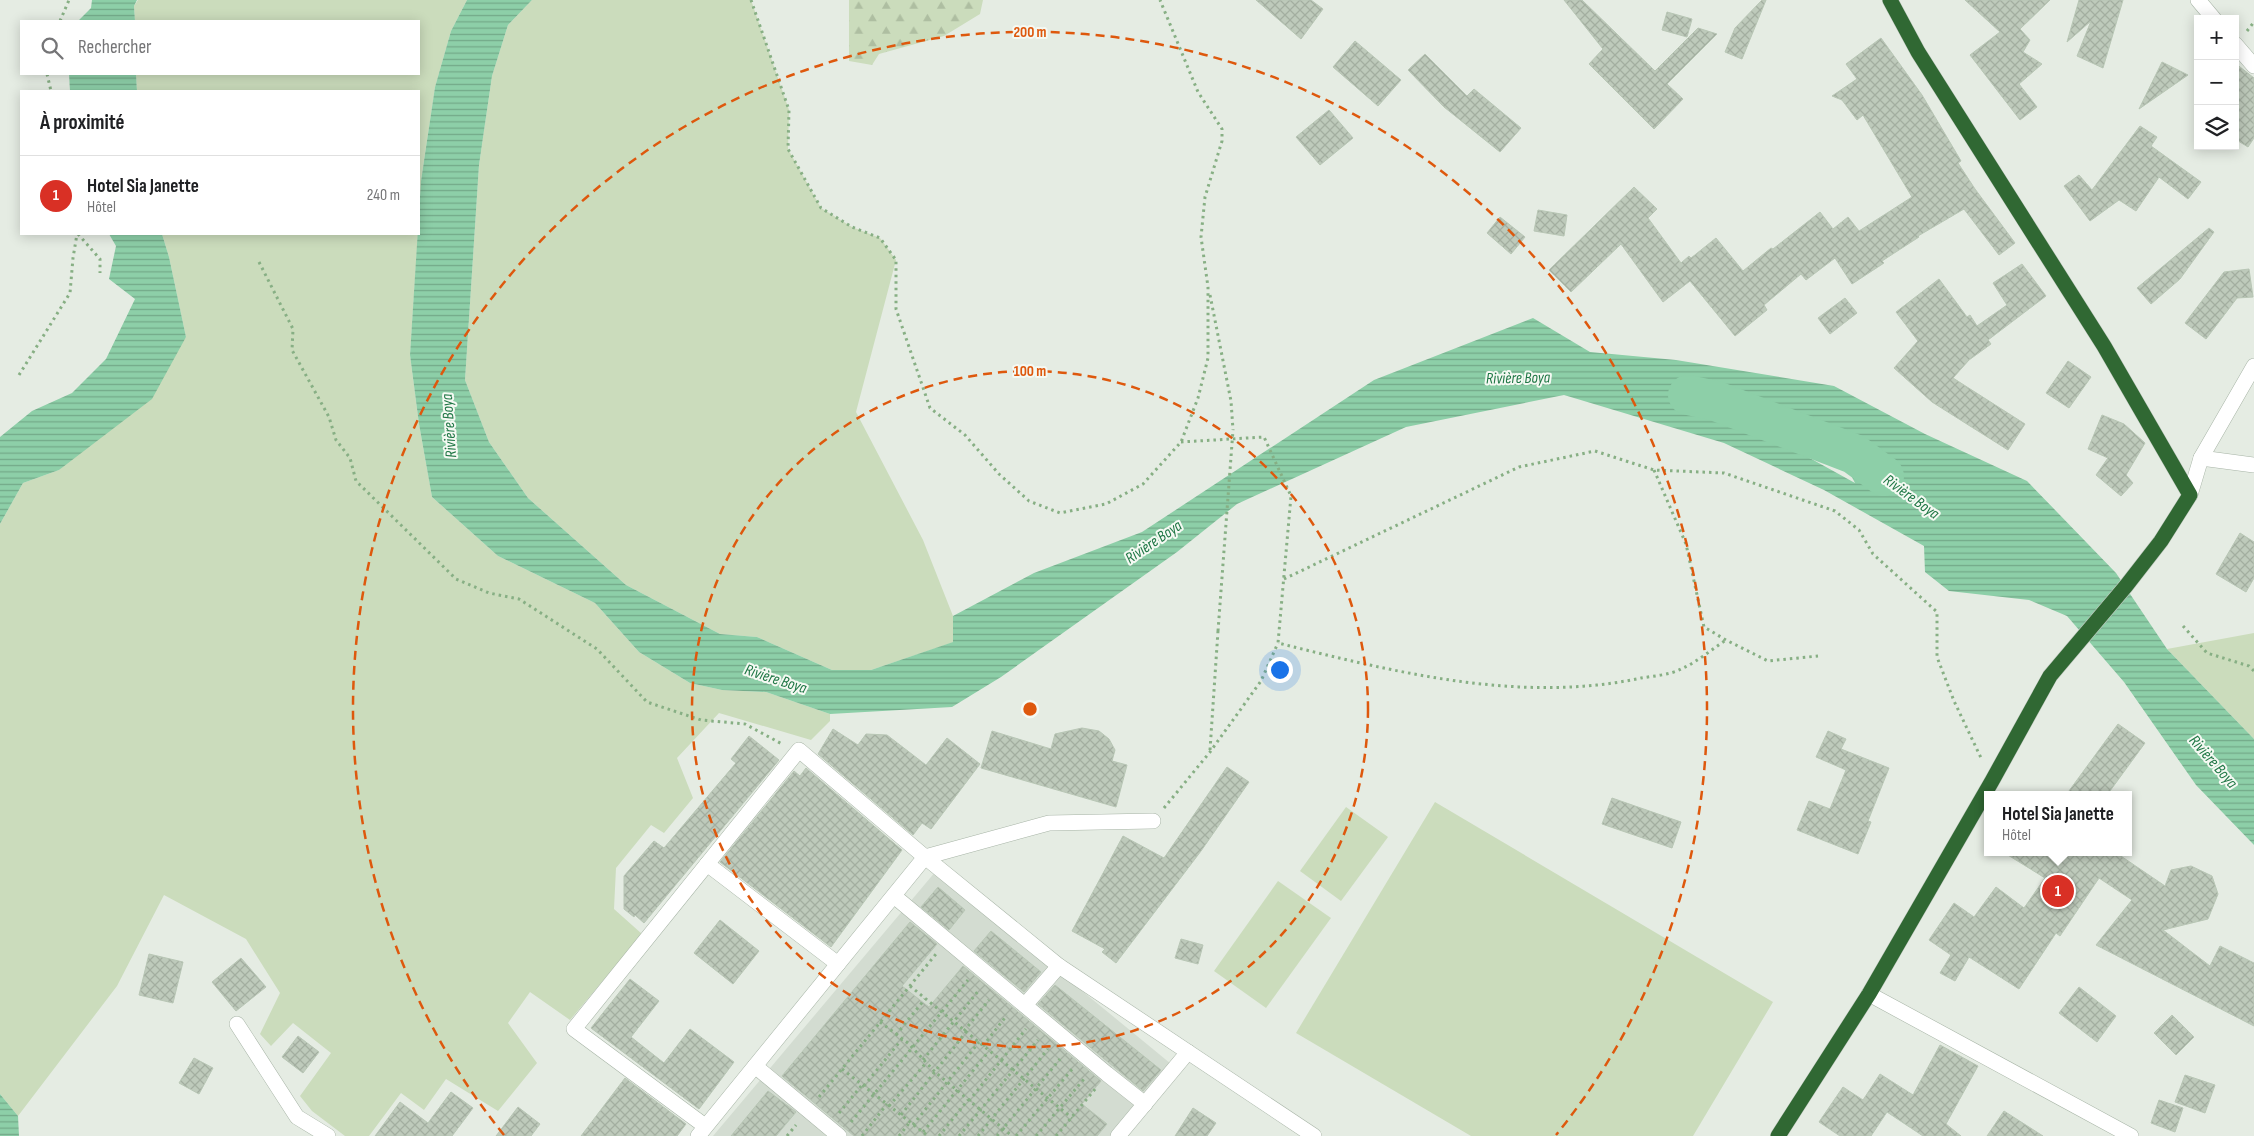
<!DOCTYPE html>
<html lang="fr">
<head>
<meta charset="utf-8">
<style>
	:root { --surface:#fff; --page:#f6f6f6; --text:#202124; --muted:#757577; --line:#e0e0e0; --accent:#d93025 }
	body { margin:0; font-family:"Sofia Sans Condensed",sans-serif; background:var(--page); color:var(--text) }
	.controls { position:absolute; right:15px; top:15px; display:grid; overflow:hidden; border-radius:0px; box-shadow:0 2px 12px #0003 }
	.controls button { width:45px; height:45px; display:grid; place-items:center; padding:0; border:0; border-bottom:1px solid var(--line); background:var(--surface); color:var(--text); font:25px sans-serif }
	.you { position:absolute; left:1279px; top:669px; width:18px; height:18px; margin:-12px; border:4px solid #fff; border-radius:50%; background:#1a73e8; box-shadow:0 0 0 8px #1a73e833 }
	.badge { display:grid; place-items:center; width:32px; height:32px; border-radius:50%; background:var(--accent); color:#fff; font-size:16px; font-weight:700 }
	.pin { position:absolute; translate:-50% -50%; border:2px solid #fff; box-shadow:0 1px 5px #0006 }
	.popup { position:absolute; left:1984px; top:791px; width:148px; height:65px; box-sizing:border-box; display:grid; place-content:center; border-radius:0px; background:var(--surface); filter:drop-shadow(0 1px 4px #0005); font-size:16px; white-space:nowrap; color:var(--muted) }
	.popup b { font-size:19px; color:var(--text) }
	.popup::after { content:''; position:absolute; left:50%; top:100%; margin-left:-10px; border:10px solid transparent; border-top-color:var(--surface) }
	.list { margin:0; padding:0; list-style:none }
	h2 { display:flex; justify-content:space-between; align-items:center; height:65px; margin:0; padding:0 20px; font-size:21px }
	h2 small { font-size:16px; font-weight:400; color:var(--muted) }
	.list li { display:grid; grid-template-columns:32px 1fr auto; gap:15px; align-items:center; box-sizing:border-box; height:80px; padding:0 20px; border-top:1px solid var(--line) }
	.list b { display:block; font-size:19px; white-space:nowrap }
	.list p { margin:0; font-size:16px; white-space:nowrap; color:var(--muted) }
	.list em { font-size:16px; font-style:normal; color:var(--muted) }
	.icon { flex:none; width:28px; height:28px; fill:none; stroke:currentColor; stroke-width:2; stroke-linecap:round; stroke-linejoin:round }
	.map { position:relative; flex:none; width:2254px; height:1136px; overflow:hidden }
	.search { position:absolute; background:var(--surface); box-shadow:0 2px 12px #0003; left:20px; top:20px; width:400px; height:55px; display:flex; align-items:center; gap:12px; box-sizing:border-box; padding:0 18px; border-radius:0px; color:var(--muted); font-size:19px }
	.panel { position:absolute; background:var(--surface); box-shadow:0 2px 12px #0003; left:20px; top:90px; width:400px; height:145px; border-radius:0px }
	.map>svg:first-child { display:block }
	.built { fill:#d3dcd1 }
	.green { fill:#cbdcbc }
	.forest { fill:url(#forest-firs) }
	.water { fill:url(#water-rules); fill-rule:evenodd }
	.lines { fill:none; stroke-linecap:round; stroke-linejoin:round }
	.river { stroke:#8dcfa8; stroke-width:40 }
	.building { fill:url(#building-cross-hatch); stroke:#b8c6b5 }
	.minor-casing { stroke:#a7b4a6; stroke-width:16 }
	.highway-casing { stroke:#c1c9c1; stroke-width:16 }
	.path { stroke:#87af84; stroke-width:3; stroke-dasharray:2.5 4; stroke-linecap:butt }
	.minor { stroke:#fff; stroke-width:15 }
	.highway { stroke:#306833; stroke-width:15 }
	.path-bridge { stroke:#87af84; stroke-width:3; stroke-dasharray:2.5 4; stroke-linecap:butt }
	.ring { fill:none; stroke:#de580d; stroke-width:2.5; stroke-dasharray:9 6 }
	.labels { text-anchor:middle; stroke-width:4; stroke-linejoin:round; paint-order:stroke }
	.water-label { font-size:16px; font-style:italic; fill:#1f7745; stroke:#f5f9f3 }
	.centre { fill:#de580d; stroke:#f5f9f3; stroke-width:2.5 }
	.ring-label { font-size:15px; text-anchor:middle; font-weight:bold; fill:#de580d; stroke:#f5f9f3; stroke-width:4; stroke-linejoin:round; paint-order:stroke }
</style>
</head>
<body>
<div class="map">
<svg width="2254" height="1136" viewBox="0 0 2254 1136">
	<defs>
		<pattern id="forest-firs" width="22" height="20" patternUnits="userSpaceOnUse" patternTransform="scale(1.25)"><rect width="22" height="20" fill="#cbdcbc"/><path d="M5 1l3.5 6h-7zM16 11l3.5 6h-7z" fill="#aebea1"/></pattern>
		<pattern id="water-rules" width="6" height="5" patternUnits="userSpaceOnUse" patternTransform="scale(1.25)"><rect width="6" height="5" fill="#8dcfa8"/><path d="M0 2.5h6" fill="none" stroke="#73a988"/></pattern>
		<pattern id="building-cross-hatch" width="8" height="8" patternUnits="userSpaceOnUse" patternTransform="scale(1.25)"><rect width="8" height="8" fill="#becabb"/><path d="M0 0l8 8M0 8l8-8" fill="none" stroke="#a3aea0"/></pattern>
	</defs>
	<rect width="100%" height="100%" fill="#e5ece3"/>
	<polygon class="built" points="936,871 1176,1068 1118,1136 713,1136"/>
	<g class="green">
		<polygon points="138,0 467,0 451,31 435,87 421,181 419,219 419,91 137,91 136,74 419,74 419,21 135,21 134,6"/>
		<polygon points="532,0 751,0 789,110 788,149 821,208 852,227 880,238 896,260 856,412 923,540 953,616 954,642 871,670 832,670 757,637 720,634 626,585 528,498 489,442 465,380 479,165 492,76 508,25"/>
		<polygon points="162,234 418,234 410,355 419,424 432,497 498,556 595,603 639,652 690,683 722,690 766,692 830,714 830,721 811,740 719,713 677,758 693,798 664,833 651,825 616,868 614,909 642,934 570,1020 530,992 508,1023 537,1063 498,1111 446,1079 424,1110 401,1093 369,1136 345,1136 312,1111 300,1096 331,1053 293,1023 271,1046 260,1034 280,993 246,939 164,895 117,986 18,1116 0,1094 0,524 23,483 59,470 186,337 169,257"/>
		<polygon points="2254,633 2254,739 2167,649"/>
		<polygon points="1435,802 1773,1002 1693,1136 1471,1136 1296,1033"/>
		<polygon points="1346,807 1388,837 1341,901 1300,871"/>
		<polygon points="1278,881 1331,918 1266,1008 1214,971"/>
	</g>
	<polygon class="forest" points="849,0 983,0 980,14 944,36 879,54 872,65 849,61"/>
	<g class="water">
		<polygon points="92,0 137,0 134,6 135,21 78,21 91,8"/>
		<path d="M 467,0 L 532,0 L 508,25 L 492,76 L 479,165 L 465,380 L 489,442 L 528,498 L 626,585 L 720,634 L 757,637 L 832,670 L 871,670 L 953,642 L 953,616 L 1034,573 L 1142,532 L 1374,380 L 1533,318 L 1590,352 L 1676,360 L 1834,386 L 1925,434 L 2027,481 L 2116,573 L 2167,649 L 2254,739 L 2254,845 L 2196,785 L 2124,682 L 2067,616 L 2029,600 L 1949,591 L 1925,572 L 1924,546 L 1824,490 L 1724,443 L 1564,395 L 1406,427 L 1237,504 L 1177,552 L 1001,677 L 952,707 L 830,714 L 766,692 L 722,690 L 690,683 L 639,652 L 595,603 L 498,556 L 432,497 L 419,424 L 410,355 L 421,181 L 435,87 L 451,31 ZM 1741,410 L 1818,423 L 1833,440 L 1855,483 L 1741,420 L 1736,413 Z"/>
		<polygon points="69,74 136,74 137,91 70,91"/>
		<polygon points="109,234 162,234 169,257 186,337 152,399 59,470 23,483 0,524 0,437 32,411 72,393 106,359 135,299 109,279 116,246"/>
		<polygon points="0,1094 18,1116 19,1136 0,1136"/>
	</g>
	<g class="lines">
		<polyline class="river" points="1688,395 1716,401 1854,454 1884,476"/>
	</g>
	<g class="building">
		<polygon points="1256,0 1311,0 1323,9 1301,39"/>
		<polygon points="1564,0 1582,0 1655,71 1698,28 1717,34 1667,84 1683,99 1654,129 1589,64 1603,49"/>
		<polygon points="1762,0 1766,0 1742,59 1725,52 1735,28"/>
		<polygon points="1965,0 2050,0 2020,29 2030,40 2023,52 2042,64 2019,84 2037,107 2020,120 1970,55 2000,32"/>
		<polygon points="2079,0 2123,0 2103,68 2077,56 2091,21 2067,42"/>
		<polygon points="1667,12 1692,19 1687,37 1662,30"/>
		<polygon points="1881,38 1922,95 1961,161 1958,163 1975,189 2015,243 1999,255 1964,209 1918,236 1919,237 1882,261 1884,263 1852,284 1835,258 1806,280 1801,274 1764,305 1767,310 1735,336 1690,281 1663,302 1621,244 1571,292 1549,270 1634,187 1657,209 1648,218 1681,263 1689,256 1691,258 1716,238 1743,271 1771,248 1773,249 1820,212 1833,229 1848,217 1859,231 1912,197 1863,115 1857,120 1842,100 1832,96 1857,79 1846,64"/>
		<polygon points="1355,41 1401,80 1378,106 1333,67"/>
		<polygon points="1425,54 1467,96 1474,89 1521,128 1500,152 1444,107 1408,70"/>
		<polygon points="2162,62 2188,75 2139,109"/>
		<polygon points="2235,63 2254,78 2254,138 2248,147 2235,139"/>
		<polygon points="1329,110 1353,138 1320,165 1296,137"/>
		<polygon points="2140,126 2157,137 2151,146 2201,182 2188,199 2159,177 2136,211 2119,200 2090,221 2064,186 2079,175 2092,190"/>
		<polygon points="1538,210 1567,215 1564,236 1534,231"/>
		<polygon points="1500,217 1525,237 1511,254 1487,233"/>
		<polygon points="2209,228 2214,232 2180,279 2151,304 2137,288"/>
		<polygon points="2022,264 2046,296 1988,340 1991,344 1969,360 1953,378 2025,424 2008,450 1932,402 1894,368 1918,341 1896,312 1939,279 1967,317 1970,315 1977,326 2007,305 1993,283"/>
		<polygon points="2249,269 2253,297 2237,298 2206,339 2185,323 2224,272"/>
		<polygon points="1845,298 1857,313 1830,334 1818,318"/>
		<polygon points="2068,361 2091,377 2069,408 2046,393"/>
		<polygon points="2102,415 2124,424 2145,443 2126,475 2133,483 2121,496 2096,475 2108,458 2088,449"/>
		<polygon points="2240,533 2254,542 2254,578 2246,592 2216,574"/>
		<polygon points="2118,724 2145,743 2107,795 2066,795"/>
		<polygon points="1082,728 1099,731 1109,739 1115,750 1112,761 1127,765 1116,807 981,768 992,731 1051,749 1055,734"/>
		<polygon points="833,729 858,745 866,734 887,735 926,765 947,738 980,764 931,829 922,823 913,835 818,754"/>
		<polygon points="1828,731 1846,739 1841,749 1889,768 1868,821 1871,822 1858,854 1797,830 1809,801 1830,809 1846,770 1816,757"/>
		<polygon points="749,736 779,760 644,923 635,915 634,917 624,909 624,876 654,841 664,848 736,763 731,759"/>
		<polygon points="1227,767 1249,782 1201,851 1116,963 1102,952 1105,949 1072,931 1123,836 1164,858"/>
		<polygon points="806,768 902,850 831,947 720,862 794,771 800,776"/>
		<polygon points="1612,798 1681,822 1672,848 1602,824"/>
		<polygon points="2003,852 2115,852 2165,886 2171,870 2191,866 2212,876 2218,894 2208,919 2163,930 2210,966 2220,946 2254,963 2254,1026 2096,945 2132,900 2099,878 2060,936 2056,933 2019,989 1969,957 1955,981 1940,973 1951,955 1929,940 1954,903 1974,917 1996,887 2024,908 2045,878"/>
		<polygon points="938,887 965,910 949,930 921,907"/>
		<polygon points="720,920 759,951 733,984 694,953"/>
		<polygon points="910,922 937,944 902,986 929,1007 963,966 1101,1081 1082,1104 1107,1124 1097,1136 854,1136 782,1076"/>
		<polygon points="991,931 1041,972 1024,992 974,951"/>
		<polygon points="1181,939 1203,945 1198,964 1175,958"/>
		<polygon points="149,954 183,962 173,1003 139,995"/>
		<polygon points="241,958 266,987 236,1011 212,982"/>
		<polygon points="630,979 659,1001 631,1037 664,1063 690,1029 734,1062 699,1109 591,1028"/>
		<polygon points="1055,985 1161,1070 1143,1091 1038,1004"/>
		<polygon points="2079,987 2116,1016 2097,1042 2059,1013"/>
		<polygon points="2172,1015 2194,1037 2176,1055 2154,1033"/>
		<polygon points="298,1036 319,1052 303,1073 282,1057"/>
		<polygon points="1940,1045 1978,1066 1946,1124 1961,1136 1923,1136 1887,1112 1871,1136 1840,1136 1819,1122 1843,1087 1863,1100 1880,1074 1913,1095"/>
		<polygon points="194,1058 213,1068 199,1094 179,1083"/>
		<polygon points="2185,1075 2215,1085 2205,1113 2175,1102"/>
		<polygon points="625,1078 686,1124 677,1136 581,1136"/>
		<polygon points="768,1091 796,1112 776,1136 731,1136"/>
		<polygon points="451,1092 473,1108 452,1136 375,1136 400,1102 428,1123"/>
		<polygon points="2159,1100 2183,1108 2175,1132 2151,1123"/>
		<polygon points="518,1107 540,1124 531,1136 496,1136"/>
		<polygon points="1193,1108 1216,1123 1207,1136 1175,1136"/>
		<polygon points="2004,1111 2043,1136 1987,1136"/>
	</g>
	<g class="lines">
		<defs>
			<g id="minor">
				<polyline points="2198,0 2214,19"/>
				<polyline points="2235,44 2254,66"/>
				<polyline points="2201,458 2254,465"/>
				<polyline points="2190,495 2201,458 2254,366"/>
				<polyline points="707,864 838,964"/>
				<polyline points="894,896 1107,1074 1145,1104"/>
				<polyline points="1869,994 2131,1136"/>
				<polyline points="1025,1005 1059,966"/>
				<polyline points="237,1024 297,1117 328,1136"/>
				<polyline points="755,1066 839,1136"/>
				<polyline points="705,1126 574,1029 799,750 925,857 1059,966 1314,1136"/>
				<polyline points="698,1136 925,857 1049,823 1153,821"/>
				<polyline points="1118,1136 1188,1052"/>
			</g>
			<polyline id="highway" points="1778,1136 1869,994 1992,781 2050,676 2126,586 2161,541 2190,495 2104,346 1918,52 1890,0"/>
		</defs>
		<use href="#minor" class="minor-casing"/>
		<use href="#highway" class="highway-casing"/>
		<g class="path">
			<polyline points="751,0 789,110 788,149 821,208 852,227 880,238 896,260 896,309 930,408 965,435 999,474 1029,501 1060,513 1106,504 1143,484 1181,442 1198,398 1208,358 1208,287 1201,237 1205,197 1222,141 1222,129 1198,92 1160,0"/>
			<polyline points="60,21 69,0"/>
			<polyline points="2247,31 2254,22"/>
			<polyline points="47,74 51,91"/>
			<polyline points="78,234 100,259 100,273"/>
			<polyline points="259,262 293,329 292,350 329,417 336,440 350,458 356,481 456,579 489,593 519,599 597,649 647,702 701,720 745,724 782,744"/>
			<polyline points="1210,295 1231,401 1233,430"/>
			<polyline points="19,375 70,293 73,258 77,234"/>
			<path d="M 1181,442 L 1264,437 L 1291,496 L 1278,643 C 1394,672 1521,704 1641,678 C 1653,676 1670,675 1681,669 C 1697,662 1711,650 1726,640"/>
			<polyline points="1654,470 1686,544 1704,627 1726,640 1768,661 1818,656"/>
			<polyline points="1284,579 1519,467 1595,451 1654,470 1724,473 1835,511 1859,530 1873,554 1937,612 1937,657 1954,701 1982,760"/>
			<polyline points="2183,626 2207,653 2249,666 2254,671"/>
			<polyline points="1210,750 1218,631"/>
			<polyline points="1164,808 1210,752 1261,681 1278,643"/>
			<polyline points="910,986 1072,1118"/>
			<polyline points="880,1022 908,1043 935,1072 1012,1136"/>
			<polyline points="964,1031 989,1000"/>
			<polyline points="896,1035 925,999"/>
			<polyline points="983,1046 1007,1015"/>
			<polyline points="923,1060 979,990"/>
			<polyline points="842,1069 928,1136"/>
			<polyline points="864,1086 902,1039"/>
			<polyline points="819,1097 936,954"/>
			<polyline points="969,1101 1026,1029"/>
			<polyline points="889,1106 926,1063"/>
			<polyline points="839,1113 862,1085"/>
			<polyline points="901,1115 966,1032"/>
			<polyline points="851,1122 968,980"/>
			<polyline points="913,1125 979,1042"/>
			<polyline points="923,1132 989,1051"/>
			<polyline points="787,1136 796,1125"/>
			<polyline points="862,1136 887,1104"/>
			<polyline points="899,1136 910,1122"/>
			<polyline points="939,1136 968,1100"/>
			<polyline points="959,1136 1038,1040"/>
			<polyline points="978,1136 1048,1049"/>
			<polyline points="997,1136 1060,1059"/>
			<polyline points="1016,1136 1073,1068"/>
			<polyline points="1036,1136 1084,1079"/>
			<polyline points="1056,1136 1096,1088"/>
		</g>
		<use href="#minor" class="minor"/>
		<use href="#highway" class="highway"/>
		<polyline class="path-bridge" points="1218,631 1233,430"/>
	</g>
	<g class="ring">
		<circle cx="1030" cy="709" r="338"/>
		<path d="M504 1135A677 677 0 1 1 1556 1135"/>
	</g>
	<g class="labels">
		<g class="water-label">
			<text transform="translate(1518 377) rotate(-1)" y="6">Rivière Boya</text>
			<text transform="translate(448 426) rotate(-94)" y="6">Rivière Boya</text>
			<text transform="translate(1912 496) rotate(36)" y="6">Rivière Boya</text>
			<text transform="translate(1153 541) rotate(-34)" y="6">Rivière Boya</text>
			<text transform="translate(776 678) rotate(18)" y="6">Rivière Boya</text>
			<text transform="translate(2214 761) rotate(49)" y="6">Rivière Boya</text>
		</g>
	</g>
	<circle cx="1030" cy="709" r="8" class="centre"/>
	<g class="ring-label">
		<text x="1030" y="37">200 m</text>
		<text x="1030" y="376">100 m</text>
	</g>
</svg>
<div class="controls">
<button>+</button>
<button>−</button>
<button><svg class="icon" aria-label="layers" viewBox="0 0 24 24"><path d="M12 4l9 5-9 5-9-5zM3 14l9 5 9-5"/></svg></button>
</div>
<div class="you"></div>
<div class="pin badge" style="left:2058px;top:891px">1</div>
<div class="popup"><b>Hotel Sia Janette</b>Hôtel</div>
<div class="search"><svg class="icon" aria-label="search" viewBox="0 0 24 24"><circle cx="10" cy="10" r="6"/><path d="M15 15l6 6"/></svg>Rechercher</div>
<section class="panel">
<h2>À proximité<small></small></h2>
<ul class="list">
<li><span class="badge">1</span><div><b>Hotel Sia Janette</b><p>Hôtel</p></div><em>240 m</em></li>
</ul>
</section>
</div>
</body>
</html>
